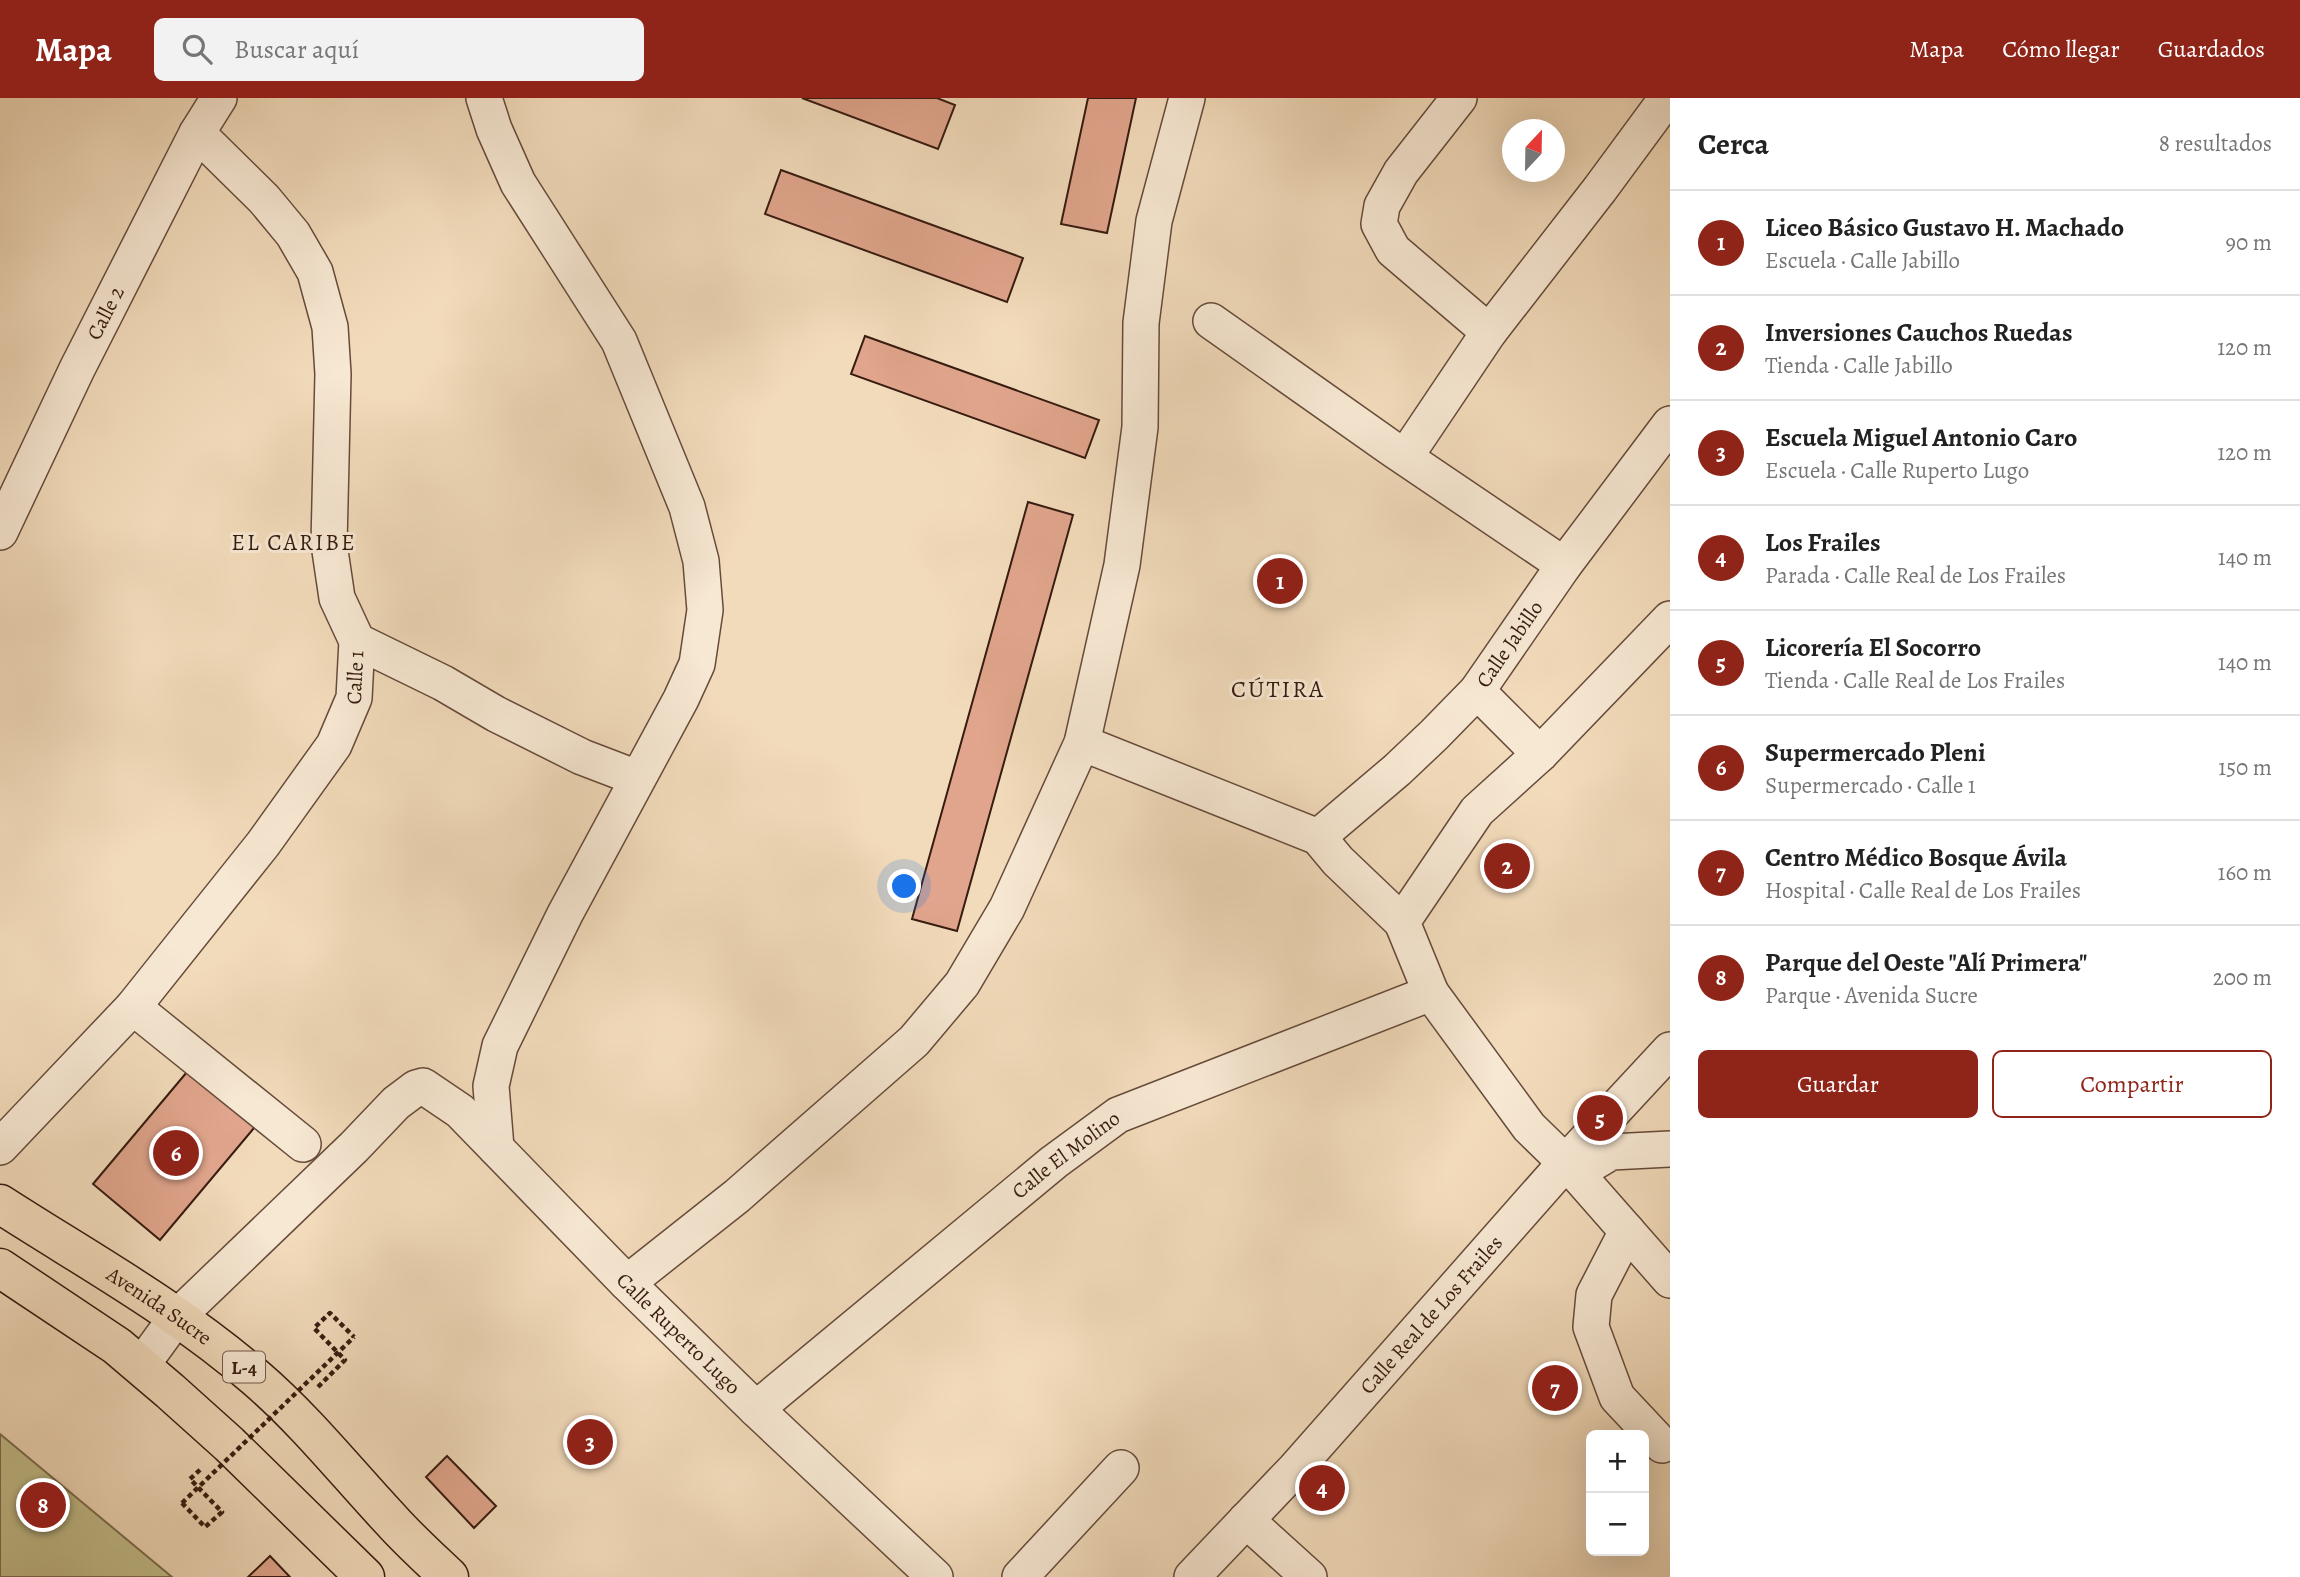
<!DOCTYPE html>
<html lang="es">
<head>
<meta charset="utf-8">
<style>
	:root { --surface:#fff; --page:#f2f2f2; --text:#222; --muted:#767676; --line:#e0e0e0; --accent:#8f2418 }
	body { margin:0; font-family:Alegreya,serif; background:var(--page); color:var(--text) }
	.controls { position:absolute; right:21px; bottom:21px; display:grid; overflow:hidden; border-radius:10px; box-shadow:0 7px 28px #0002 }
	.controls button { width:63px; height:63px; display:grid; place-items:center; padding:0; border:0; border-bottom:2px solid var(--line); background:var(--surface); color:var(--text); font:35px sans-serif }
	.compass { position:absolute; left:1502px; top:21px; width:63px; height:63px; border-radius:50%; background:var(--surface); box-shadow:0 7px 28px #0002; rotate:22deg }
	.you { position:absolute; left:905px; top:789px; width:24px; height:24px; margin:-18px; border:5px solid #fff; border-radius:50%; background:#1a73e8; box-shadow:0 0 0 10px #1a73e833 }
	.badge { display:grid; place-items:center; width:46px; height:46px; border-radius:50%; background:var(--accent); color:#fff; font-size:23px; font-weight:700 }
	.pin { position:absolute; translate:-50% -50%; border:4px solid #fff; box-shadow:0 2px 7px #0006 }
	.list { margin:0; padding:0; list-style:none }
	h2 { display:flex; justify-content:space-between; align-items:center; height:91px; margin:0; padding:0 28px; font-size:30px }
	h2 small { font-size:23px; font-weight:400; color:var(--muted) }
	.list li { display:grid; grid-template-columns:46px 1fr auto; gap:21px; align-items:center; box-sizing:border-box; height:105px; padding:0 28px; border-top:2px solid var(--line) }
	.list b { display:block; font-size:26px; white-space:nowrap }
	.list p { margin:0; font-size:23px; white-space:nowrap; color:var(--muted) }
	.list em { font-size:23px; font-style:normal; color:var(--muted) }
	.actions { display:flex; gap:14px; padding:21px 28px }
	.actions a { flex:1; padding:16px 0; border:2px solid var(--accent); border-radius:10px; text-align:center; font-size:24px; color:var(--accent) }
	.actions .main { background:var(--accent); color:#fff }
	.icon { flex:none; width:38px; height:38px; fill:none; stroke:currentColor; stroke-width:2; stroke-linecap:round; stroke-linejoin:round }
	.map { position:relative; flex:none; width:1670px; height:1479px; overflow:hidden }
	header { display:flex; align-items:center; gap:42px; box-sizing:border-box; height:98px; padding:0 35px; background:var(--accent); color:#fff }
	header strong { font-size:33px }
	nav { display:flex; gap:38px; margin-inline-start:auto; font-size:24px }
	.search { width:490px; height:63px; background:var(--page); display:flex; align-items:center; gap:18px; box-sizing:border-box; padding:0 24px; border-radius:10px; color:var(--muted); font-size:26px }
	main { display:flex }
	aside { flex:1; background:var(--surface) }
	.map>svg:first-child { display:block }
	.green { fill:#c2be8b; stroke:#7c6c4e; stroke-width:2 }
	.building { fill:#e0a58c; stroke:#371b10; stroke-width:2 }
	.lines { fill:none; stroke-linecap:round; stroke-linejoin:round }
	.minor-casing { stroke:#664b3b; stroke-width:38 }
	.major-casing { stroke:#371b10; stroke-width:41 }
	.path { stroke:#371b10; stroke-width:4.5; stroke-dasharray:5 3.5; stroke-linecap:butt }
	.minor { stroke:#f7e8d3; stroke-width:35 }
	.major { stroke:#f2dbbb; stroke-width:38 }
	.path-bridge { stroke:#371b10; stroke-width:4.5; stroke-dasharray:5 3.5; stroke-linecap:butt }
	.labels { text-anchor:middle; stroke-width:6; stroke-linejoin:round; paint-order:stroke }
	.shield { fill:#f7e8d3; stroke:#71584a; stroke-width:2 }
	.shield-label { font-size:19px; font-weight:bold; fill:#371b10 }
	.street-label { font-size:21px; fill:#371b10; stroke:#f7e8d3 }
	.neighbourhood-label { font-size:23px; letter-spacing:2px; fill:#371b10; stroke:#f7e8d3 }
	.quarter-label { font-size:24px; letter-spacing:2px; fill:#371b10; stroke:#f7e8d3 }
</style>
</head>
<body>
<header>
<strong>Mapa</strong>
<div class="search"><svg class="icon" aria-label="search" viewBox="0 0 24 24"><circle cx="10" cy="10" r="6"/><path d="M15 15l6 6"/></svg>Buscar aquí</div>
<nav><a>Mapa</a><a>Cómo llegar</a><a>Guardados</a></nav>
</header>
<main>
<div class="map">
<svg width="1670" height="1479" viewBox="0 0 1670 1479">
	<rect width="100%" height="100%" fill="#f2dbbb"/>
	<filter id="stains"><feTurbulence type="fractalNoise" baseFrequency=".00286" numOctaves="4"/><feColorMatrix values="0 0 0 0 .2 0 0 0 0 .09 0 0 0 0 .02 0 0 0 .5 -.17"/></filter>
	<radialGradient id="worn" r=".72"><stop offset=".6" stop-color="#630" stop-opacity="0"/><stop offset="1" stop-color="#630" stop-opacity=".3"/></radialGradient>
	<polygon class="green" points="0,1336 172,1479 0,1479"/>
	<g class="building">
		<polygon points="802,0 937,0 955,7 938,51"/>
		<polygon points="1088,0 1136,0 1107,135 1061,126"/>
		<polygon points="781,72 1023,160 1007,204 765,116"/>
		<polygon points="865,238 1099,322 1085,360 851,276"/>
		<polygon points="1028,404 1073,417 957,833 912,821"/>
		<polygon points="192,968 259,1024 160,1142 93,1086"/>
		<polygon points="447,1358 496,1408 474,1430 426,1379"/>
		<polygon points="270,1458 290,1479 248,1479"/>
	</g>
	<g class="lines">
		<defs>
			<g id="minor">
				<polyline points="484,0 494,31 518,85 619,243 687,409 701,463 705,512 697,566 681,601 565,816 500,948 491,988 496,1050"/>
				<polyline points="1459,0 1401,74 1382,108 1379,126 1393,152 1489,234"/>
				<polyline points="1211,223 1391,350 1564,467"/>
				<polyline points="1405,359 1489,234 1600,91 1667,0"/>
				<path id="s1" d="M 0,434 L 77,271 L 197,35 L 219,0"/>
				<polyline points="1670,521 1540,656 1477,713 1402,824 1431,895 1529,1029 1576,1075 1670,1182"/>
				<polyline points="357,543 443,585 496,616 582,659 637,680"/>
				<polyline points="1477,593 1540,656"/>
				<polyline points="1082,645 1318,739 1338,763 1402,824"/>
				<path id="s2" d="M 1318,739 L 1397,672 L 1434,637 L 1477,593 L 1564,467 L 1670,326"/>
				<polyline points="133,909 303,1046"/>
				<path id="s3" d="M 0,1049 L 133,909 L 263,746 L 334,647 L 354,600 L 357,543 L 337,500 L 329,446 L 333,276 L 330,229 L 315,174 L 293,136 L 264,101 L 197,35"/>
				<polyline points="1576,1075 1611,1054 1670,1051"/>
				<polyline points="1627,1133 1594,1197 1591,1229 1617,1299 1662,1347"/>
				<polyline points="627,1185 737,1098 914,943 962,886 1007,810 1082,645 1122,467 1140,329 1141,225 1154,123 1187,0"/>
				<path id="s4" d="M 141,1268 L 176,1220 L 354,1049 L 396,1005 L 416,990 L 423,988 L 460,1013 L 627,1185 L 756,1311 L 935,1479"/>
				<path id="s5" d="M 756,1311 L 1054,1064 L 1118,1017 L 1431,895"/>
				<polyline points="1246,1422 1309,1479"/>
				<polyline points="1020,1479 1121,1370"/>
				<path id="s6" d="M 1192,1479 L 1295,1371 L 1566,1064 L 1670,952"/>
			</g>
			<g id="major">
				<path id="s7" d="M 0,1106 C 87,1162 178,1212 256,1280 C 306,1323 347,1375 392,1423 C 410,1443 430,1461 449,1479"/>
				<polyline points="0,1170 117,1248 170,1293 229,1346 365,1479"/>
			</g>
		</defs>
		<use href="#minor" class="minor-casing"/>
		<use href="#major" class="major-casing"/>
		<g class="path">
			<polyline points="318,1289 345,1262 314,1230 330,1215 354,1239"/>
			<polyline points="182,1405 205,1429 222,1414 190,1381 202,1370"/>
		</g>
		<use href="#minor" class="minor"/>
		<use href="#major" class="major"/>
		<polyline class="path-bridge" points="182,1405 354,1239"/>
	</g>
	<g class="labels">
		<rect class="shield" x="223" y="1253.5" width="42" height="31" rx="5"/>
		<g class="shield-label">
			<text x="244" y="1276">L-4</text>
		</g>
		<g class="street-label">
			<text dy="7" stroke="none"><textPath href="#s1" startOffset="243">Calle 2</textPath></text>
			<text dy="7" stroke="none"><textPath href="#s2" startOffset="273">Calle Jabillo</textPath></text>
			<text dy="7" stroke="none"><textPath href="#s3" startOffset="595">Calle 1</textPath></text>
			<text dy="7" stroke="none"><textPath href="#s5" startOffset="401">Calle El Molino</textPath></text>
			<text dy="7" stroke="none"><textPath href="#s7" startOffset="189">Avenida Sucre</textPath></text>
			<text dy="7" stroke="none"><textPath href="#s6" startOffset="355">Calle Real de Los Frailes</textPath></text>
			<text dy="7" stroke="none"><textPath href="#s4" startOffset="756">Calle Ruperto Lugo</textPath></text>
		</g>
		<g class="neighbourhood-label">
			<text x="294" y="452">EL CARIBE</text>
		</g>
		<g class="quarter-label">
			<text x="1278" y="599">CÚTIRA</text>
		</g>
	</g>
	<rect width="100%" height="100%" filter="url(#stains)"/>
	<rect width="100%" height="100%" fill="url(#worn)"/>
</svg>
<div class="controls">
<button>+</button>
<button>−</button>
</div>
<svg class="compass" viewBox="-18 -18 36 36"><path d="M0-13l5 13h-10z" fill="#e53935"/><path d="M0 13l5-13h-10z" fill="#767676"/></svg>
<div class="you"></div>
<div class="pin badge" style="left:1280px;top:483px">1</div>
<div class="pin badge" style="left:1507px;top:768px">2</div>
<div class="pin badge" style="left:590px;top:1344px">3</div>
<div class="pin badge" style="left:1322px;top:1390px">4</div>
<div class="pin badge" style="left:1600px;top:1020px">5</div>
<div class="pin badge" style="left:176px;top:1055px">6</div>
<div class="pin badge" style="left:1555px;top:1290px">7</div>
<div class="pin badge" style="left:43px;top:1407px">8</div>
</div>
<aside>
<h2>Cerca<small>8 resultados</small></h2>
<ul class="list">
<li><span class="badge">1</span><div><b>Liceo Básico Gustavo H. Machado</b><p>Escuela · Calle Jabillo</p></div><em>90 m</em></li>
<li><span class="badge">2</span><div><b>Inversiones Cauchos Ruedas</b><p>Tienda · Calle Jabillo</p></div><em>120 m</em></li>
<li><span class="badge">3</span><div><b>Escuela Miguel Antonio Caro</b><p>Escuela · Calle Ruperto Lugo</p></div><em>120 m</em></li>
<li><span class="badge">4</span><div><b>Los Frailes</b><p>Parada · Calle Real de Los Frailes</p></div><em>140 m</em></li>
<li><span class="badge">5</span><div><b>Licorería El Socorro</b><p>Tienda · Calle Real de Los Frailes</p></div><em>140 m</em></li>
<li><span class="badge">6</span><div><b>Supermercado Pleni</b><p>Supermercado · Calle 1</p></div><em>150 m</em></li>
<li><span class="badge">7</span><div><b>Centro Médico Bosque Ávila</b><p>Hospital · Calle Real de Los Frailes</p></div><em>160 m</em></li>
<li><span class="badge">8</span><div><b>Parque del Oeste &quot;Alí Primera&quot;</b><p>Parque · Avenida Sucre</p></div><em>200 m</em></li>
</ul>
<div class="actions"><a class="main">Guardar</a><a>Compartir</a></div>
</aside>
</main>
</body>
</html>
